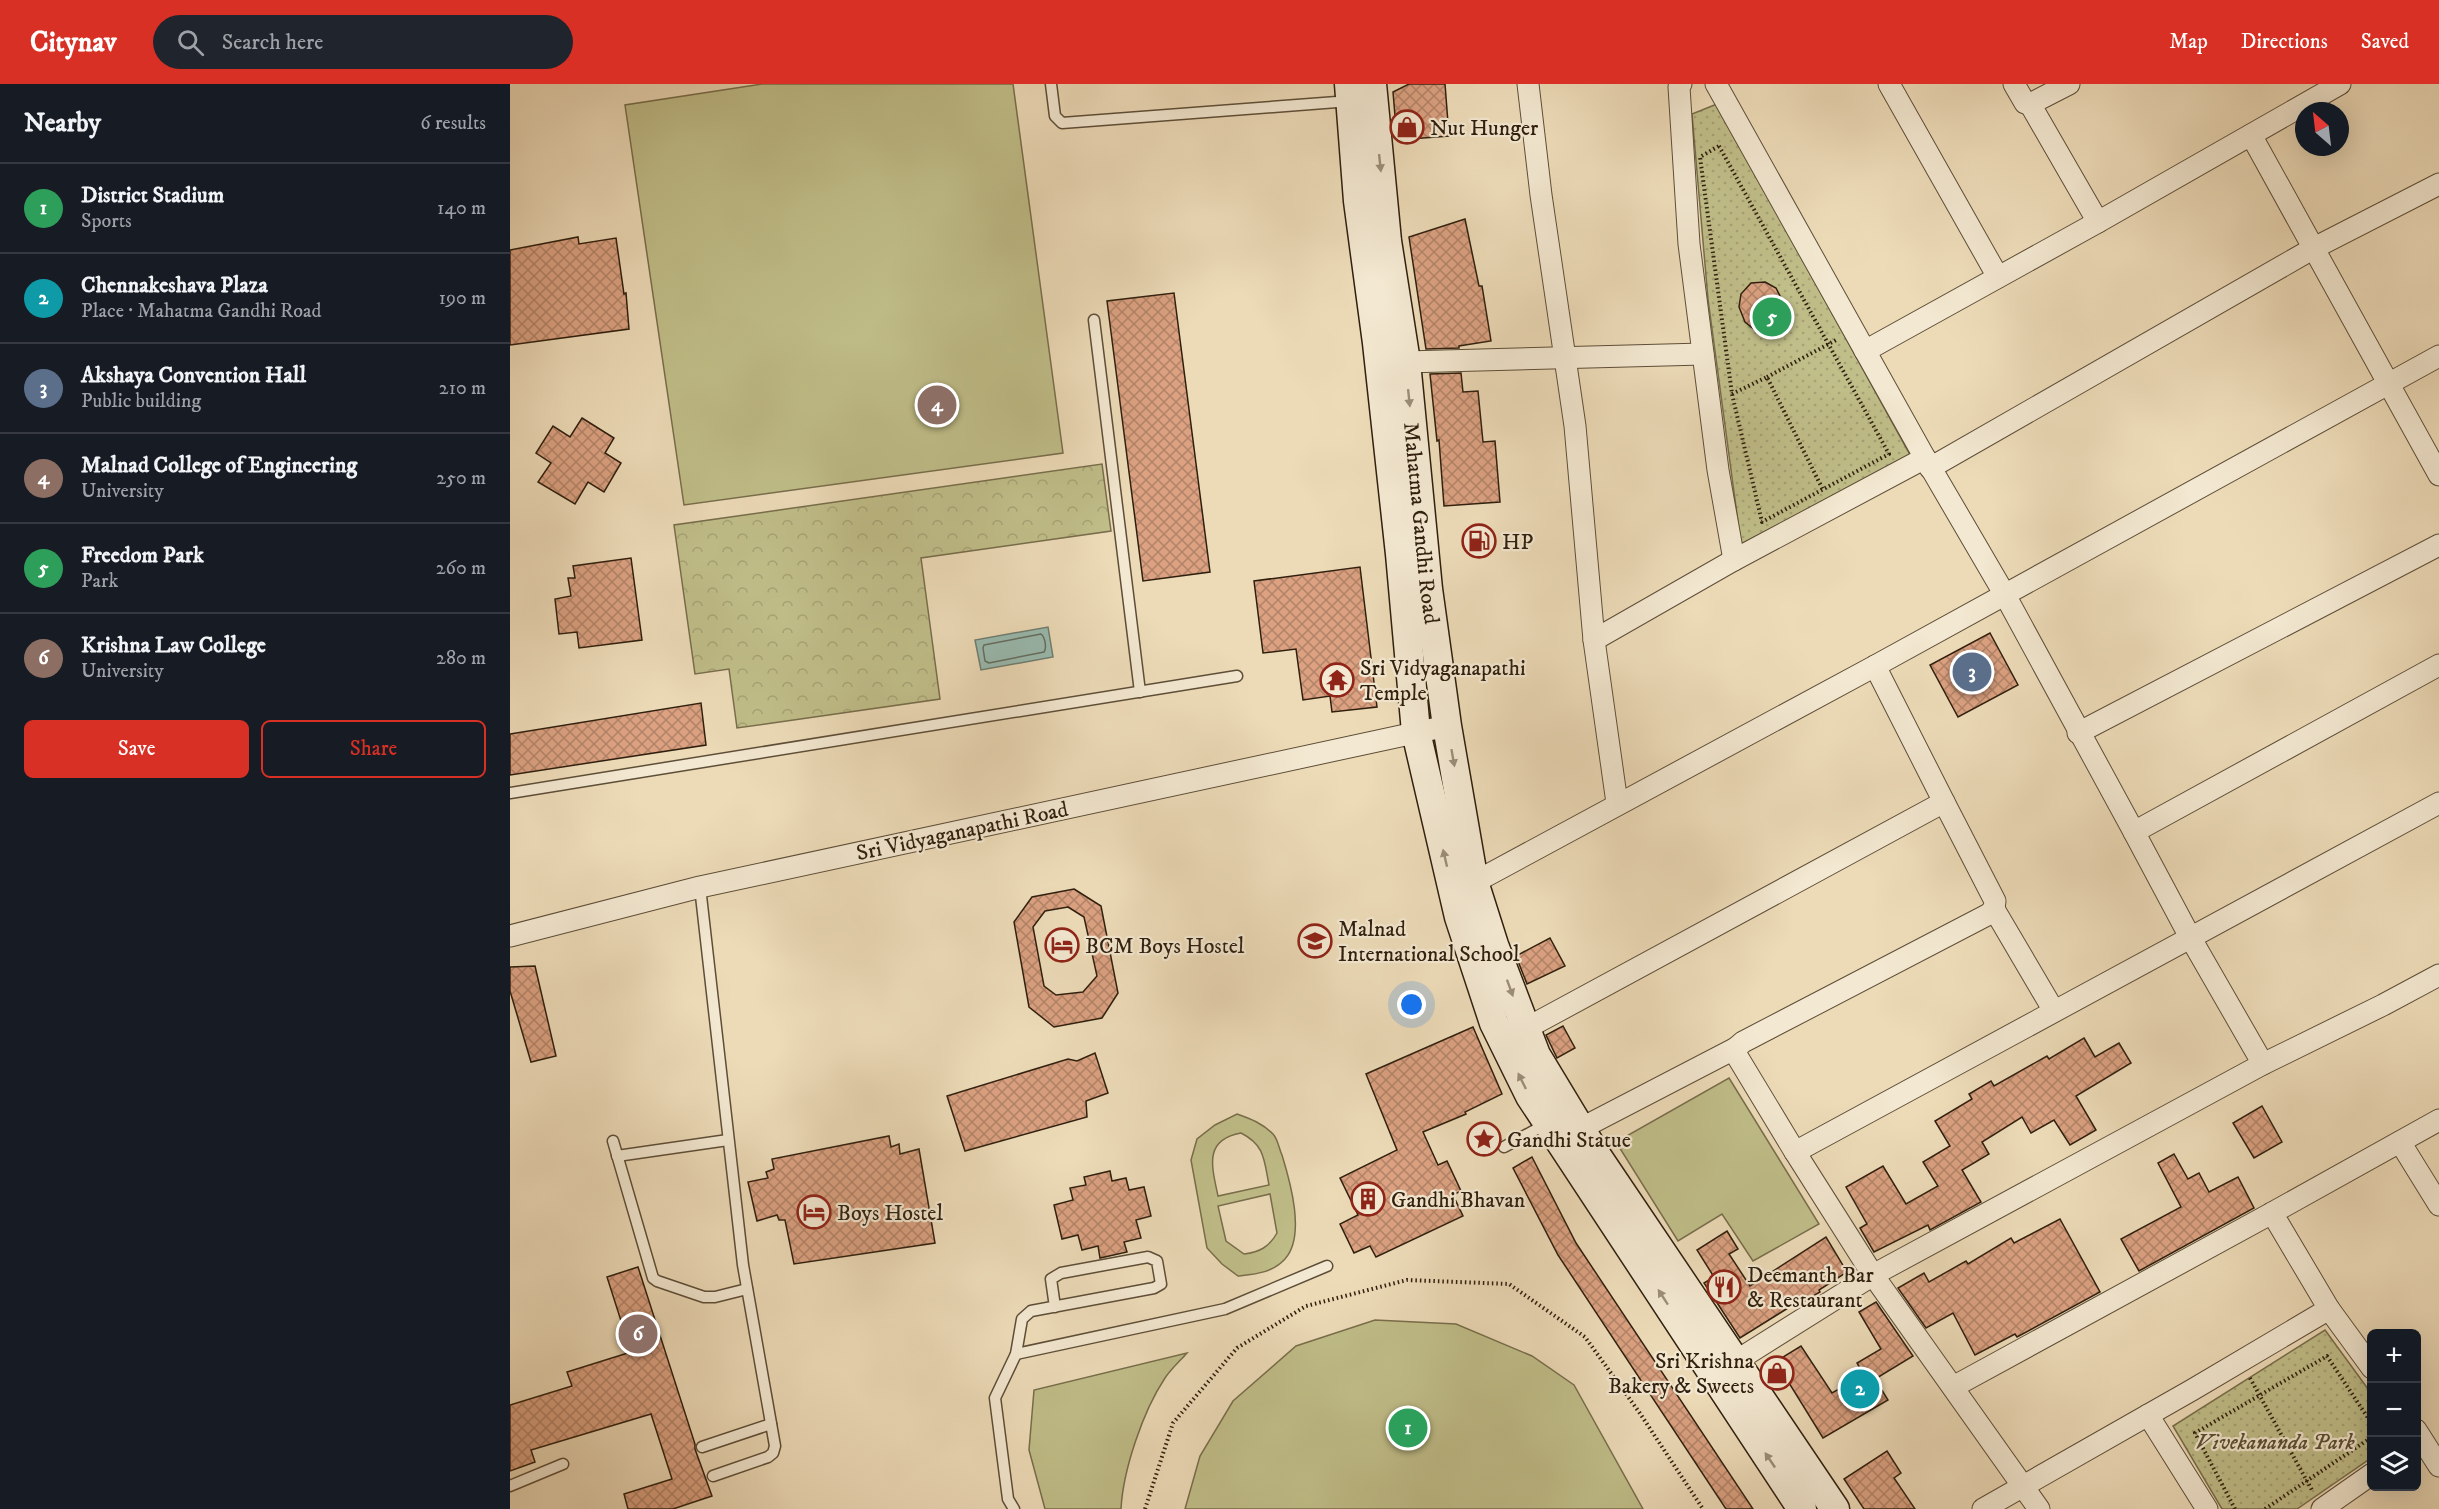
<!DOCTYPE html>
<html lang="en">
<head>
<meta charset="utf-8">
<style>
	:root { --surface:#171b24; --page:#20242c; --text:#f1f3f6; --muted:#9ea1a6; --line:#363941; --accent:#d93025 }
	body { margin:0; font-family:"IM FELL DW Pica",serif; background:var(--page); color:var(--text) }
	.controls { position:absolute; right:18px; bottom:18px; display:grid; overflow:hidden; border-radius:9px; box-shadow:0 6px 24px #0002 }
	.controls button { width:54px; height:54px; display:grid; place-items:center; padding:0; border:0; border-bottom:2px solid var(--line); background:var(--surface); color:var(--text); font:30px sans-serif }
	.compass { position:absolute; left:1785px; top:18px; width:54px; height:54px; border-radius:50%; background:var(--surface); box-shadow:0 6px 24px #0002; rotate:332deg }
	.you { position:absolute; left:902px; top:921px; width:21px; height:21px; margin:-15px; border:4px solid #fff; border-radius:50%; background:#1a73e8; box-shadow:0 0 0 9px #1a73e833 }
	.badge { display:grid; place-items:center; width:39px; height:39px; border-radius:50%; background:var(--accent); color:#fff; font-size:20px; font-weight:700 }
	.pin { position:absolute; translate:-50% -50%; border:3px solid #fff; box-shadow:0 2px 6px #0006 }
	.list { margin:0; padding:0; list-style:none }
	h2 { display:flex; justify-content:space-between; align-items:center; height:78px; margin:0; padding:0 24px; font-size:26px }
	h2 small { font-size:20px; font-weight:400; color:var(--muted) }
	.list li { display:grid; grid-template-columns:39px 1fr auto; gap:18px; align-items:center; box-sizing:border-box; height:90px; padding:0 24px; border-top:2px solid var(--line) }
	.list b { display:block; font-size:22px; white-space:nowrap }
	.list p { margin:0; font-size:20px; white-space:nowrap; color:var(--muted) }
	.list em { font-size:20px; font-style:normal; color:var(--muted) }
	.actions { display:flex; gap:12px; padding:18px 24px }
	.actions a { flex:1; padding:14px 0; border:2px solid var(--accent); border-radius:9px; text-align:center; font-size:21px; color:var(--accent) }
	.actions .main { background:var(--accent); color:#fff }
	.icon { flex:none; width:33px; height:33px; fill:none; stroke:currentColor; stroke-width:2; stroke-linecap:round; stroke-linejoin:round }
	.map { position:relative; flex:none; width:1929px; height:1425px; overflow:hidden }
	header { display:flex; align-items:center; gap:36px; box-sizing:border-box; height:84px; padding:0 30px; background:var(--accent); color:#fff }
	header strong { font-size:28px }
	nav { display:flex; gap:33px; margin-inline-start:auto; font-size:21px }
	.search { width:420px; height:54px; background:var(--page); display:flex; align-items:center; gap:15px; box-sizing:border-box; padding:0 21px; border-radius:33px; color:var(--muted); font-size:22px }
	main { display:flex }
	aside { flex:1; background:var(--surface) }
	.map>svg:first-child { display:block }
	.green { fill:#c0be89; stroke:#786e4c; stroke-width:1.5; fill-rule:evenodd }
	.forest { fill:url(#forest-crowns); stroke:#786e4c; stroke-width:1.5 }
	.park { fill:url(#park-dots); stroke:#786e4c; stroke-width:1.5 }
	.water { fill:#99bbb1; stroke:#6f7d70; stroke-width:1.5 }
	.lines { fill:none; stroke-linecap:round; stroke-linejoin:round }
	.shore { stroke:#646d60; stroke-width:1.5 }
	.building { fill:url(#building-cross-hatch); stroke:#2f1f0e; stroke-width:1.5; fill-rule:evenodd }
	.lane-casing { stroke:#5e4e38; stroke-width:13 }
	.street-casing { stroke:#5e4e38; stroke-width:23 }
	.secondary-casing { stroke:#2f1f0e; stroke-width:31 }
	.path { stroke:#2f1f0e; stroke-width:4; stroke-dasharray:1.5 3; stroke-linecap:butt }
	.lane { stroke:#f3e8d1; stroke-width:10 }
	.street { stroke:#f3e8d1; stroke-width:21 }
	.secondary { stroke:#f3e8d1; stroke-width:28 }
	.oneway { fill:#9b8e79 }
	.labels { text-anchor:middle; stroke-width:4.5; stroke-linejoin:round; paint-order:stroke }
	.poi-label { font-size:22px; fill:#2f1f0e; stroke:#f3e8d1; text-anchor:start }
	.street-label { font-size:22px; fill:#2f1f0e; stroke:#f3e8d1 }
	.park-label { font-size:22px; font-style:italic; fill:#5a4f33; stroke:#f3e8d1 }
</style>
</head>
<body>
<header>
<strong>Citynav</strong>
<div class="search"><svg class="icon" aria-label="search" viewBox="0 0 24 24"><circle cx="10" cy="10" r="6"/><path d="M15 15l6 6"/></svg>Search here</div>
<nav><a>Map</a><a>Directions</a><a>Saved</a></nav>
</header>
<main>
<aside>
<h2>Nearby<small>6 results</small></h2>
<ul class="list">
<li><span class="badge" style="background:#2e9e5b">1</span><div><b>District Stadium</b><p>Sports</p></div><em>140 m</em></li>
<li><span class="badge" style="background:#0f9aa8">2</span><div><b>Chennakeshava Plaza</b><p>Place · Mahatma Gandhi Road</p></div><em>190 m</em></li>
<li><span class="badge" style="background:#5c6f8a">3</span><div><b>Akshaya Convention Hall</b><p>Public building</p></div><em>210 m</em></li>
<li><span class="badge" style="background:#8d6e63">4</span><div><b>Malnad College of Engineering</b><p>University</p></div><em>250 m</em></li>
<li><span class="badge" style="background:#2e9e5b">5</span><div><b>Freedom Park</b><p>Park</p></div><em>260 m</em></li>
<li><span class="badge" style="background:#8d6e63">6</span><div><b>Krishna Law College</b><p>University</p></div><em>280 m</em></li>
</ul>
<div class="actions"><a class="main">Save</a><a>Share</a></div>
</aside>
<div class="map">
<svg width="1929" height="1425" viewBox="0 0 1929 1425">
	<defs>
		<pattern id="forest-crowns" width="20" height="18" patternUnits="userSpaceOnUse" patternTransform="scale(1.5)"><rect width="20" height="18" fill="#c0be89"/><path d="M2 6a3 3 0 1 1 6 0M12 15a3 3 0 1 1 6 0" fill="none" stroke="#a5a375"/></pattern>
		<pattern id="park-dots" width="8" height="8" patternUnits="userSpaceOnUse" patternTransform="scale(1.5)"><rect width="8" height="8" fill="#c0be89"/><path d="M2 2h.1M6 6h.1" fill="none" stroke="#a5a375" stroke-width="1.8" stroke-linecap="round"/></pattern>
		<pattern id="building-cross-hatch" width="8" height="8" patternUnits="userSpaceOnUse" patternTransform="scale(1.5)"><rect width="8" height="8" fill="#dba181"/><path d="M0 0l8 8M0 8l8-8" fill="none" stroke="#b28368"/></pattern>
	</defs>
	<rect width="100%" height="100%" fill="#eddbb8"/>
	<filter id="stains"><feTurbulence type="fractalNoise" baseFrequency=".00333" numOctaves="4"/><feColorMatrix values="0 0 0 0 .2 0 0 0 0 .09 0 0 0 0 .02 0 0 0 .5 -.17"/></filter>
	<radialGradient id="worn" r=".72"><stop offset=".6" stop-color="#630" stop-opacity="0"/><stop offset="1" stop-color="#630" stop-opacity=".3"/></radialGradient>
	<g class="green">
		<polygon points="252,0 503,0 553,369 174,421 115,21"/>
		<polygon points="1219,994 1309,1140 1243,1177 1212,1130 1168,1157 1106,1058"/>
		<path d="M 727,1030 C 741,1035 752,1039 763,1050 C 768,1055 769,1065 772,1071 C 780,1097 796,1152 775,1175 C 762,1189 746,1190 728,1192 L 712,1180 L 697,1164 L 681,1076 L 687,1055 L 705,1041 ZM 731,1049 C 755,1061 754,1076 759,1101 L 708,1112 C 702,1083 693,1056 731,1049 ZM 760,1110 L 767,1149 C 759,1163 750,1168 734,1170 L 716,1157 L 708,1122 Z"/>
		<polygon points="865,1236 946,1240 1022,1272 1064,1301 1133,1425 675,1425 690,1372 723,1317 786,1262"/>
		<path d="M 677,1269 C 670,1277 661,1285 655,1294 C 633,1327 613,1386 611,1425 L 535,1425 L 519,1366 L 524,1306 Z"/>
	</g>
	<polygon class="forest" points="592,380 601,447 411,474 430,615 227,644 219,585 185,590 164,441"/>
	<g class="park">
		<polygon points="1207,20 1400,371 1231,460 1198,215 1182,30"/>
		<polygon points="1815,1246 1861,1309 1861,1374 1787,1425 1712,1425 1663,1342"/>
	</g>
	<polygon class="water" points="538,543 543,573 471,586 465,556"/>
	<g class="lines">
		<path class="shore" d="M 531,550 C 535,553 537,564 534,568 L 479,579 L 475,577 L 473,564 L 474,561 Z"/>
	</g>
	<g class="building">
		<polygon points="899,0 935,0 939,52 887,56 883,8"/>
		<polygon points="955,135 969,202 972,202 981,257 949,262 949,264 916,265 899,153"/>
		<polygon points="68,153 69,160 106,154 114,210 116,209 119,245 0,261 0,166"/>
		<polygon points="1255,198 1266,204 1273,218 1274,231 1269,243 1257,249 1245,246 1235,238 1229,223 1231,210 1241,199"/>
		<polygon points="664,209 700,488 633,497 597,217"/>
		<polygon points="951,289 953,308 968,307 973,358 985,357 990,418 934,422 929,356 927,357 920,290"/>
		<polygon points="72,334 104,354 95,369 111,379 94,408 78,398 65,420 28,398 41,379 26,369 43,342 60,353"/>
		<polygon points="121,474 132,556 69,564 67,548 49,550 45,515 61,512 58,494 65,494 63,482"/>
		<polygon points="850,483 867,623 822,628 820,612 793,616 786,565 753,569 744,497"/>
		<polygon points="1480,549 1508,601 1448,633 1420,581"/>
		<polygon points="191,619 196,661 0,691 0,650"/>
		<path d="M 564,805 L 591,822 L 608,909 L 592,934 L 544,943 L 519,923 L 504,838 L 522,813 ZM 558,823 L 574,833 L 587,892 L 573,908 L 546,911 L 534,902 L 523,843 L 535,827 Z"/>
		<polygon points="1040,854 1055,882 1017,900 1006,872"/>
		<polygon points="25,882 46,972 21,978 0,907 0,883"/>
		<polygon points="1053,942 1065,964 1047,974 1036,951"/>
		<polygon points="963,943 992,1010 955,1028 956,1030 913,1048 928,1081 937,1077 951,1107 943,1111 953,1132 866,1173 860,1162 844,1169 830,1140 848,1131 830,1094 887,1066 856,990"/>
		<polygon points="1574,954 1585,973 1609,959 1621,979 1566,1012 1586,1046 1560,1061 1544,1036 1521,1049 1512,1033 1472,1058 1479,1070 1452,1086 1471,1118 1420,1146 1418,1141 1364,1168 1350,1144 1357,1140 1336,1103 1373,1082 1396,1120 1428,1102 1413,1078 1440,1062 1425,1037 1462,1015 1459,1010 1481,997 1484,1002 1537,972 1539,975"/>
		<polygon points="585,969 598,1009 576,1017 577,1033 455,1067 437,1012 558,975 567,977"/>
		<polygon points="1752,1022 1772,1058 1744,1074 1723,1039"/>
		<polygon points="379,1052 381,1063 389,1060 390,1070 409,1065 425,1159 284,1180 275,1136 269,1136 267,1131 247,1137 238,1098 258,1094 256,1088 264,1085 262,1075"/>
		<polygon points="1664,1070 1678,1095 1689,1089 1699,1108 1728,1093 1744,1124 1629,1187 1611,1155 1671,1123 1648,1079"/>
		<polygon points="1022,1073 1066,1159 1243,1425 1216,1425 1048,1171 1003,1084"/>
		<polygon points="600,1087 602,1097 616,1094 619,1106 634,1103 641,1132 626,1136 631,1154 614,1158 617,1168 590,1174 588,1162 572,1166 568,1151 552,1155 544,1121 563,1116 560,1104 576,1101 574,1093"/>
		<polygon points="1550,1135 1590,1208 1507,1253 1505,1250 1465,1271 1443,1229 1416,1244 1388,1204 1414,1189 1419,1198 1456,1177 1458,1180 1501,1154 1504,1159"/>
		<polygon points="1217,1147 1228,1165 1219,1170 1240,1202 1316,1153 1337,1188 1309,1206 1310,1208 1288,1221 1286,1219 1230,1254 1194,1199 1204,1193 1187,1166"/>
		<polygon points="128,1183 185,1360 185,1365 202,1412 163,1425 118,1425 114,1410 162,1395 141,1330 21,1366 25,1378 0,1387 0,1321 62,1302 57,1288 121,1268 97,1193"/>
		<polygon points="1366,1218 1403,1272 1365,1295 1378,1316 1313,1354 1276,1294 1265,1300 1255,1284 1291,1262 1322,1309 1354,1291 1347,1279 1371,1265 1349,1228"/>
		<polygon points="1377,1367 1391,1389 1384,1394 1405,1425 1354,1425 1334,1395"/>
	</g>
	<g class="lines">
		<defs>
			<g id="lane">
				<polyline points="541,0 545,32 552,39 840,17"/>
				<polyline points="584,236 630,608"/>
				<polyline points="0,709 727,592"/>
				<polyline points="190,803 233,1181 265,1362 263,1369 258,1373 203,1392"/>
				<polyline points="103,1057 143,1194 147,1197 194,1213 205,1213 237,1205"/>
				<polyline points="994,1063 1038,1039"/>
				<polyline points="107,1072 218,1056"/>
				<polyline points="506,1270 715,1225 817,1182"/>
				<polyline points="192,1363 261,1340"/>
				<polyline points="0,1402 53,1380"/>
				<polyline points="504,1425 498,1415 485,1314 506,1270 512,1235 521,1227 644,1204 651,1200 647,1177 638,1173 551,1189 541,1195 545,1223"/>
			</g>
			<g id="street">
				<polyline points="1018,0 1031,111 1065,342 1084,556 1224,476"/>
				<polyline points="1171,0 1169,3 1179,160 1208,386 1224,476 1415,374"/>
				<polyline points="1206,0 1415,374 1495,511 1624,748 1929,581"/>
				<polyline points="1379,0 1488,193"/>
				<polyline points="1504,0 1515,19 1520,20 1559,0"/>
				<polyline points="1520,20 1588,138"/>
				<polyline points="1741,51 1929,391"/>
				<polyline points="1355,267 1588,138 1830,0"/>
				<polyline points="896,278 1193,270"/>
				<polyline points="1420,384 1804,164 1929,100"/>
				<polyline points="1084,556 1107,719"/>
				<polyline points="1365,582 1434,718"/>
				<polyline points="1568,649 1929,461"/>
				<polyline points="1624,748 1680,853 1753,980"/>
				<polyline points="952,805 1365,582 1929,272"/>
				<polyline points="1484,825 1544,927"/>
				<polyline points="0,852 190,803 937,642"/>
				<polyline points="1015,945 1434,718 1485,817 1484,825 1479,830 1233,958 1226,964 1227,972 1285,1068 1929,719"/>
				<polyline points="1070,1045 1226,964"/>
				<polyline points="1890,1058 1929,1121"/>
				<polyline points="1285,1068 1363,1191 1529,1425"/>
				<polyline points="1819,1225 1862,1284"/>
				<polyline points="1215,1284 1363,1191 1753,980 1873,921 1929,891"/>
				<polyline points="1443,1303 1762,1129"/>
				<polyline points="1638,1331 1697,1425"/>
				<polyline points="1906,1346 1929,1382"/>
				<polyline points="1473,1425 1682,1306 1819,1225 1762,1129 1929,1036"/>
				<polyline points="1812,1425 1862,1390"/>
			</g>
			<g id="secondary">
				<polyline points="839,0 848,117 867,259 890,470 906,648 949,833 984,939 1020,1012 1292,1425"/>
				<path id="s1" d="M 862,0 L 877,157 L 896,278 L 918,505 L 937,642 L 964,798 L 984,861 L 1026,971 L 1087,1072 L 1325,1425"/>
			</g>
		</defs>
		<use href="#lane" class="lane-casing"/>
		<use href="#street" class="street-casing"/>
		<use href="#secondary" class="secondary-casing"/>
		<g class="path">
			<polygon points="1209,62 1379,370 1252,438 1222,310 1190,73"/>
			<polyline points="1257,293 1328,255"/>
			<polyline points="1222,310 1257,293 1313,406"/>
			<polyline points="1740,1294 1803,1408"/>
			<polyline points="635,1425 663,1339 727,1264 796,1222 897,1196 999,1200 1075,1253 1129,1328 1193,1425"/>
			<polyline points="1725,1425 1685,1349 1817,1272 1862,1340"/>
			<polyline points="1755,1425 1862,1353"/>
		</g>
		<use href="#lane" class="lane"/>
		<use href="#street" class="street"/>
		<use href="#secondary" class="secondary"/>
	</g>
	<defs><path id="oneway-solid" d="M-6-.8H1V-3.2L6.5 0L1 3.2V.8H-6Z" transform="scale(1.5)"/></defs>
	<g class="oneway">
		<use href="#oneway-solid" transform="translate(870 79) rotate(84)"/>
		<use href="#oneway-solid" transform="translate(899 314) rotate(84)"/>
		<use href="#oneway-solid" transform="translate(943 674) rotate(80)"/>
		<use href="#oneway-solid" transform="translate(935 774) rotate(-103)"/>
		<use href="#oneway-solid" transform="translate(1000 904) rotate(70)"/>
		<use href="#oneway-solid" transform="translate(1012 997) rotate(-116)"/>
		<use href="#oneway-solid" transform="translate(1153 1213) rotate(-123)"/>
		<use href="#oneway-solid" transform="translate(1260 1376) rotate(-124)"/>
	</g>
	<defs>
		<symbol id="shop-ring" viewBox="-11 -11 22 22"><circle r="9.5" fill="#f3e8d1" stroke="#8f2418" stroke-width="1.5"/><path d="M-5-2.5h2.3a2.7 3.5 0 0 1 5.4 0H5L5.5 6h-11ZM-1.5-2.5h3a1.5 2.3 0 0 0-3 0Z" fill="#8f2418"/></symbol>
		<symbol id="fuel-ring" viewBox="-11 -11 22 22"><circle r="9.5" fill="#f3e8d1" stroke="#8f2418" stroke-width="1.5"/><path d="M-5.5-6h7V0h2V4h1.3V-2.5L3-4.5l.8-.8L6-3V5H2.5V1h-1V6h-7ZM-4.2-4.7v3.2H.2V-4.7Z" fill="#8f2418"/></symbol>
		<symbol id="temple-ring" viewBox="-11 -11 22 22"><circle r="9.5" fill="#f3e8d1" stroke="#8f2418" stroke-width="1.5"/><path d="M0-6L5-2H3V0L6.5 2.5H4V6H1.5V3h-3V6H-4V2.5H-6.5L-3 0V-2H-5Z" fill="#8f2418"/></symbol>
		<symbol id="school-ring" viewBox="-11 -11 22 22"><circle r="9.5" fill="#f3e8d1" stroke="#8f2418" stroke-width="1.5"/><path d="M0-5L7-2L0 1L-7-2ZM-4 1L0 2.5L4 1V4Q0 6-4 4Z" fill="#8f2418"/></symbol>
		<symbol id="hotel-ring" viewBox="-11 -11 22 22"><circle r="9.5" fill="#f3e8d1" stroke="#8f2418" stroke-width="1.5"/><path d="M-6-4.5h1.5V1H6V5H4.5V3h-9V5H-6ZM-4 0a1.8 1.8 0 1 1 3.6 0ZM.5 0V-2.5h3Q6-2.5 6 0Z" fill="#8f2418"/></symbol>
		<symbol id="sight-ring" viewBox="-11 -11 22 22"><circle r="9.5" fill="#f3e8d1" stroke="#8f2418" stroke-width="1.5"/><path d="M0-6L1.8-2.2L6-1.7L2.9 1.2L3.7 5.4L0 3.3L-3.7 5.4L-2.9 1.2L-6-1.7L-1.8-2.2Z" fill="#8f2418"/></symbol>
		<symbol id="building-ring" viewBox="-11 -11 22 22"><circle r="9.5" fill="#f3e8d1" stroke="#8f2418" stroke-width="1.5"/><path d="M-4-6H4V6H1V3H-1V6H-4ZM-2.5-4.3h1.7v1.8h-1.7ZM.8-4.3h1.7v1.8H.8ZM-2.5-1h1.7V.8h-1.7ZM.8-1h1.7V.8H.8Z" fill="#8f2418"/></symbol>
		<symbol id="restaurant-ring" viewBox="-11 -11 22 22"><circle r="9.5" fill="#f3e8d1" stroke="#8f2418" stroke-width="1.5"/><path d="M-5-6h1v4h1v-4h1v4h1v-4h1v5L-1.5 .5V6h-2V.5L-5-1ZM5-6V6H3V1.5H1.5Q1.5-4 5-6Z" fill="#8f2418"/></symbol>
	</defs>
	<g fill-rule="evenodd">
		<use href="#shop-ring" x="878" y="24" width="38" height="38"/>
		<use href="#fuel-ring" x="950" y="438" width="38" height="38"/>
		<use href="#temple-ring" x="808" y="577" width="38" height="38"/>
		<use href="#school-ring" x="786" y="838" width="38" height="38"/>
		<use href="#hotel-ring" x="533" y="842" width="38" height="38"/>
		<use href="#sight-ring" x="955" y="1036" width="38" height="38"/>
		<use href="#building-ring" x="839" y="1096" width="38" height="38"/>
		<use href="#hotel-ring" x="285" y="1109" width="38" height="38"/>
		<use href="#restaurant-ring" x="1195" y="1184" width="38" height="38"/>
		<use href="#shop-ring" x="1248" y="1270" width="38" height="38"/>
	</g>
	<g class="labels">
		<g class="poi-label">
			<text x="920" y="51">Nut Hunger</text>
			<text x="992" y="465">HP</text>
			<text x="850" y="591">Sri Vidyaganapathi<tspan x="850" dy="25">Temple</tspan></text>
			<text x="828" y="852">Malnad<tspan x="828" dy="25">International School</tspan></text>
			<text x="575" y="869">BCM Boys Hostel</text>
			<text x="997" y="1063">Gandhi Statue</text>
			<text x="881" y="1123">Gandhi Bhavan</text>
			<text x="327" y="1136">Boys Hostel</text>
			<text x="1237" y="1198">Deemanth Bar<tspan x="1237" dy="25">&amp; Restaurant</tspan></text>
			<text x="1244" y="1284" text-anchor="end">Sri Krishna<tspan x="1244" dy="25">Bakery &amp; Sweets</tspan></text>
		</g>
		<g class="street-label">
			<text dy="8" stroke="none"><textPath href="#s1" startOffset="442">Mahatma Gandhi Road</textPath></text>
			<text transform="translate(452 746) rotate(-12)" y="8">Sri Vidyaganapathi Road</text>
		</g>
		<g class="park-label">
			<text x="1765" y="1365">Vivekananda Park</text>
		</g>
	</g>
	<rect width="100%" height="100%" filter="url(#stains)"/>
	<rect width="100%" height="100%" fill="url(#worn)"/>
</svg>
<div class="controls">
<button>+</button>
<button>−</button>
<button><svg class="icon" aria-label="layers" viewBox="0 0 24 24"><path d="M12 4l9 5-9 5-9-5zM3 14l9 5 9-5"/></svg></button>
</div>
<svg class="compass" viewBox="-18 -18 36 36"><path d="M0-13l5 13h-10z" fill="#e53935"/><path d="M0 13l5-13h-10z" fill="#9ea1a6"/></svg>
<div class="you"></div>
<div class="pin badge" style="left:898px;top:1344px;background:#2e9e5b">1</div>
<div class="pin badge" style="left:1350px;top:1305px;background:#0f9aa8">2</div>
<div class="pin badge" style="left:1462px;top:588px;background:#5c6f8a">3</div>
<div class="pin badge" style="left:427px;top:321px;background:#8d6e63">4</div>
<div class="pin badge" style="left:1262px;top:233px;background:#2e9e5b">5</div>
<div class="pin badge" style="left:128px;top:1250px;background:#8d6e63">6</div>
</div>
</main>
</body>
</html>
